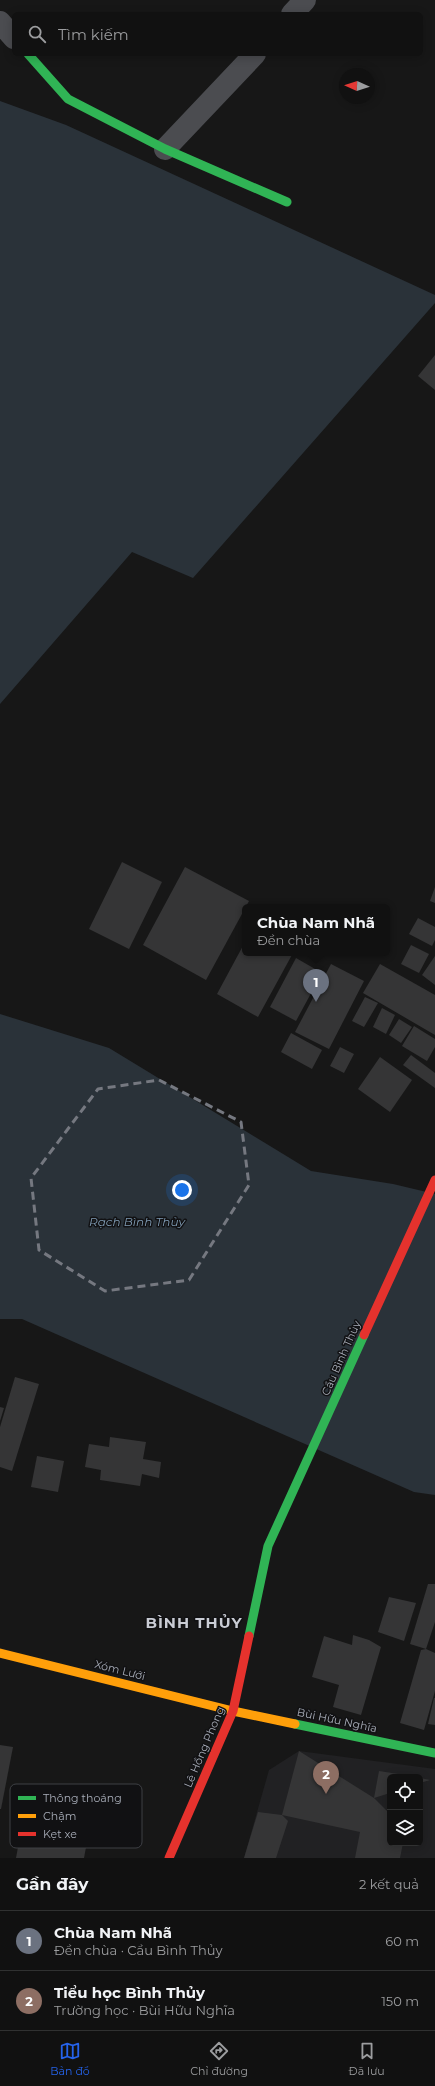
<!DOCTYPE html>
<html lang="vi">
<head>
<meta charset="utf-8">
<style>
	:root { --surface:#111; --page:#1e1f1f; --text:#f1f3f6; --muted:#9c9d9f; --line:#303131; --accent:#2563eb }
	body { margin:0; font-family:Montserrat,sans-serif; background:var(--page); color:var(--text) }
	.controls { position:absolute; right:12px; bottom:12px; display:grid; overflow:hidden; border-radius:6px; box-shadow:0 2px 10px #0003 }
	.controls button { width:36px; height:36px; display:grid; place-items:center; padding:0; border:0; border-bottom:1px solid var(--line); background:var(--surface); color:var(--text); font:20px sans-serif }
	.compass { position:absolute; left:339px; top:68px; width:36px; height:36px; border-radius:50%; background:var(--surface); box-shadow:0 2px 10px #0003; rotate:273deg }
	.you { position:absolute; left:182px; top:1190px; width:14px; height:14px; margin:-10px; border:3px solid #fff; border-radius:50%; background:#1a73e8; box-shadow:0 0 0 6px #1a73e833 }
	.badge { display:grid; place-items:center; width:26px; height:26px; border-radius:50%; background:var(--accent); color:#fff; font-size:13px; font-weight:700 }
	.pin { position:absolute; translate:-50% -33px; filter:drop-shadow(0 1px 2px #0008) }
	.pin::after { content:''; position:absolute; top:21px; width:14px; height:12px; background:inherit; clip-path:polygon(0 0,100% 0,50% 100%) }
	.popup { position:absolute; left:242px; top:904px; width:148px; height:52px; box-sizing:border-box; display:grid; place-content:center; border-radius:6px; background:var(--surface); filter:drop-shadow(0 1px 3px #0005); font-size:13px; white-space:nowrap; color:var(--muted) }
	.popup b { font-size:15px; color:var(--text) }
	.popup::after { content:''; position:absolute; left:50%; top:100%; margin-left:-8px; border:8px solid transparent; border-top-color:var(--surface) }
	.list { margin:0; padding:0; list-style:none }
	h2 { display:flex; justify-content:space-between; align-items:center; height:52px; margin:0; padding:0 16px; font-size:17px }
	h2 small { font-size:13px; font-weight:400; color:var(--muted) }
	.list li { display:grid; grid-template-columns:26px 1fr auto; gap:12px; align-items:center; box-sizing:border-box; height:60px; padding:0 16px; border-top:1px solid var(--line) }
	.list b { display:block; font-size:15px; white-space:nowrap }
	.list p { margin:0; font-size:13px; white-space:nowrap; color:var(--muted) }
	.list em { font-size:13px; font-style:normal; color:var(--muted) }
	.icon { flex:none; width:22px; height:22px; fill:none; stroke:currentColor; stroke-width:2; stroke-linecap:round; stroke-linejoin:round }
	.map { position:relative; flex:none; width:435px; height:1858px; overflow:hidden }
	.search { position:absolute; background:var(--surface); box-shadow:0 2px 10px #0003; left:12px; right:12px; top:12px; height:44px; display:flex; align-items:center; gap:10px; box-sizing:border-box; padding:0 14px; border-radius:6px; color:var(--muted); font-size:15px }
	.sheet { height:172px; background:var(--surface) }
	nav { display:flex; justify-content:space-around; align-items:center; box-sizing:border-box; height:56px; border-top:1px solid var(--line); background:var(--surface); font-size:11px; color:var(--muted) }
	nav a { display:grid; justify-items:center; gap:2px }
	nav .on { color:var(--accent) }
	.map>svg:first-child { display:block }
	.built { fill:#212123; fill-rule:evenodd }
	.water { fill:#2a3239 }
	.building { fill:#353536 }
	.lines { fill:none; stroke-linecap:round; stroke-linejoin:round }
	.street { stroke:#4b4c50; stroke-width:22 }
	.fast { stroke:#30b455; stroke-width:9 }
	.slow { stroke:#ff9f0a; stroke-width:9 }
	.jam { stroke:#e5322d; stroke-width:9 }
	.marked { fill:none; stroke:#757880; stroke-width:3; stroke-dasharray:8 5; stroke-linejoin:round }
	.labels { text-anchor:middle; stroke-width:3; stroke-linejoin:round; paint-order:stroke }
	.street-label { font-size:11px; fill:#a8adb8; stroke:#111113 }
	.water-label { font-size:12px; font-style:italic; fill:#7f9bb3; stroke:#111113 }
	.district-label { font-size:15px; font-weight:bold; letter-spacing:1px; fill:#c9ccd4; stroke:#111113 }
	.key { fill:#111113; stroke:#3e4045; stroke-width:1 }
	.key-label { font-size:11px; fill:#a8adb8 }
</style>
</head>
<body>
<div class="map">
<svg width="435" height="1858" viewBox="0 0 435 1858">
	<rect width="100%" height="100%" fill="#171717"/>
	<path class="built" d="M 299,1751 L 435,1769 L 435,1858 L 244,1858 L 269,1770 ZM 390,1777 L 420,1777 L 420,1843 L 390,1843 Z"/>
	<g class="water">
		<polygon points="0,101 66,125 435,295 435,303 193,578 132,552 0,704"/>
		<polygon points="0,1014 109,1048 311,1171 393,1184 435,1194 435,1495 414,1492 22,1319 0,1319"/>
	</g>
	<g class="building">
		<polygon points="435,355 435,390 418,376"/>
		<polygon points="122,862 162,882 129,949 89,929"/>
		<polygon points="185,867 249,901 206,980 143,945"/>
		<polygon points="435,887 435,903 430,901"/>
		<polygon points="418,918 435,927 435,940 432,946 409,934"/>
		<polygon points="245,942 245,953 293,953 258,1017 217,994"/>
		<polygon points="411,945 429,954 419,973 401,964"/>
		<polygon points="435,956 435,985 422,975"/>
		<polygon points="296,958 322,973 296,1021 270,1007"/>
		<polygon points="331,964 364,981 329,1049 295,1032"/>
		<polygon points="380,964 435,995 435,1035 363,993"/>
		<polygon points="365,997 378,1003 364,1027 352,1021"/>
		<polygon points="382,1008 395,1015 386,1034 373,1027"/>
		<polygon points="399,1019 412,1027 401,1043 389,1035"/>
		<polygon points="414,1026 435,1039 435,1047 427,1061 402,1046"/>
		<polygon points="291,1033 322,1050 312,1069 281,1052"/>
		<polygon points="340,1047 354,1054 344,1073 330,1066"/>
		<polygon points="411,1055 435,1073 435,1088 403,1065"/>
		<polygon points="380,1057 412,1080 390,1112 358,1089"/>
		<polygon points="15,1377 39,1384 12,1471 0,1467 0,1427"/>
		<polygon points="0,1407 4,1408 0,1421"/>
		<polygon points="110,1437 146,1442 143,1459 161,1462 159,1478 142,1474 140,1486 100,1480 101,1470 85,1467 89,1444 109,1447"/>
		<polygon points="37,1456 64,1461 58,1492 31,1487"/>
		<polygon points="428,1584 435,1584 435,1622 426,1649 410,1644"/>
		<polygon points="389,1597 416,1603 404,1641 378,1632"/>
		<polygon points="353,1635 369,1640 381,1647 361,1715 333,1707 339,1685 312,1677 324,1636 352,1645"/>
		<polygon points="426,1649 435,1653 435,1691 424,1730 400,1723 421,1650"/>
		<polygon points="434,1698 435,1698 435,1725 428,1724"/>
		<polygon points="0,1745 13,1747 1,1809 0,1809"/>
		<polygon points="299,1751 374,1798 390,1814 390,1843 403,1843 400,1858 355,1858 360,1832 282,1815"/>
		<polygon points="379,1771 411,1776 411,1777 390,1777 390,1793 374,1798"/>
		<polygon points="420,1778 430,1780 420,1783"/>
		<polygon points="29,1787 95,1800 84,1858 16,1858"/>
		<polygon points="258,1812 282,1815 288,1821 276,1858 244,1858"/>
	</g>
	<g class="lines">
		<g class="street">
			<polyline points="292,14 305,0"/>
			<polyline points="0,22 14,38"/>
			<polyline points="165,149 255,54"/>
		</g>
		<g class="fast">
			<polyline points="28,54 68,99 165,149 287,202"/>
			<polyline points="249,1636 268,1546 364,1335"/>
			<polyline points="295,1724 435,1753"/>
		</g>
		<polyline class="slow" points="0,1653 233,1711 295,1724"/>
		<g class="jam">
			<polyline points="364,1335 435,1180"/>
			<polyline points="169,1858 233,1711 249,1636"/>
		</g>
	</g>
	<path class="marked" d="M 159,1080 L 241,1122 L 249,1185 L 189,1280 L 105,1291 L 39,1250 L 31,1178 L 98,1089 Z"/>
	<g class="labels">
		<g class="street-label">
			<text transform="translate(341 1358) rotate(-66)" y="4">Cầu Bình Thủy</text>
			<text transform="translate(120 1670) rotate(14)" y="4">Xóm Lưới</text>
			<text transform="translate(337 1720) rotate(12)" y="4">Bùi Hữu Nghĩa</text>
			<text transform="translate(204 1747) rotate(-67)" y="4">Lê Hồng Phong</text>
		</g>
		<g class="water-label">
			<text x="137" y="1226">Rạch Bình Thủy</text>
		</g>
		<g class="district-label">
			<text x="194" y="1628">BÌNH THỦY</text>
		</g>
	</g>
	<rect x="10" y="1784" width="132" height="64" rx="6" class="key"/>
	<rect x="18" y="1796" width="18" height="4" fill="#30b455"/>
	<rect x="18" y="1814" width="18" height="4" fill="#ff9f0a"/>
	<rect x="18" y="1832" width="18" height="4" fill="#e5322d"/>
	<g class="key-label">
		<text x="43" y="1802">Thông thoáng</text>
		<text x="43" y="1820">Chậm</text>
		<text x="43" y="1838">Kẹt xe</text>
	</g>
</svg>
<div class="controls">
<button><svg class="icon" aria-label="locate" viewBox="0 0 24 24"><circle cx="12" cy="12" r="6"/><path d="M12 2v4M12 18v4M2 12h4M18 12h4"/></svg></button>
<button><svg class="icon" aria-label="layers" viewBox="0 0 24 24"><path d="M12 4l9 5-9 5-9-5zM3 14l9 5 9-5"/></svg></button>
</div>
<svg class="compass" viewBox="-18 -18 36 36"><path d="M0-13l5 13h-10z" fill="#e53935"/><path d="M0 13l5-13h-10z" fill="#9c9d9f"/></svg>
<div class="you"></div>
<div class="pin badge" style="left:316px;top:1002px;background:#6b7280">1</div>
<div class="popup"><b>Chùa Nam Nhã</b>Đền chùa</div>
<div class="pin badge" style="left:326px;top:1794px;background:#8d6e63">2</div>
<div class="search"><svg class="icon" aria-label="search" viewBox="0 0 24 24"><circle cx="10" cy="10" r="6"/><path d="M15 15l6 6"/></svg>Tìm kiếm</div>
</div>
<section class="sheet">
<h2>Gần đây<small>2 kết quả</small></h2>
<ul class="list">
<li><span class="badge" style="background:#6b7280">1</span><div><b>Chùa Nam Nhã</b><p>Đền chùa · Cầu Bình Thủy</p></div><em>60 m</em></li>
<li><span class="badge" style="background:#8d6e63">2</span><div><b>Tiểu học Bình Thủy</b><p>Trường học · Bùi Hữu Nghĩa</p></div><em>150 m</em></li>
</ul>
</section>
<nav>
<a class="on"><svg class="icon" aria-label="map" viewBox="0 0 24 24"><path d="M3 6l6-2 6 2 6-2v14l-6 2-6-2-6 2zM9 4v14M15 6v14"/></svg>Bản đồ</a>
<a><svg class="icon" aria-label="directions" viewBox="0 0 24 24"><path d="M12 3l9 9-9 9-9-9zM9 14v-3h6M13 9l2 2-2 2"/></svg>Chỉ đường</a>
<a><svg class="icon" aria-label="saved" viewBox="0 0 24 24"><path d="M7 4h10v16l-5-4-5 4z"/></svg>Đã lưu</a>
</nav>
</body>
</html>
